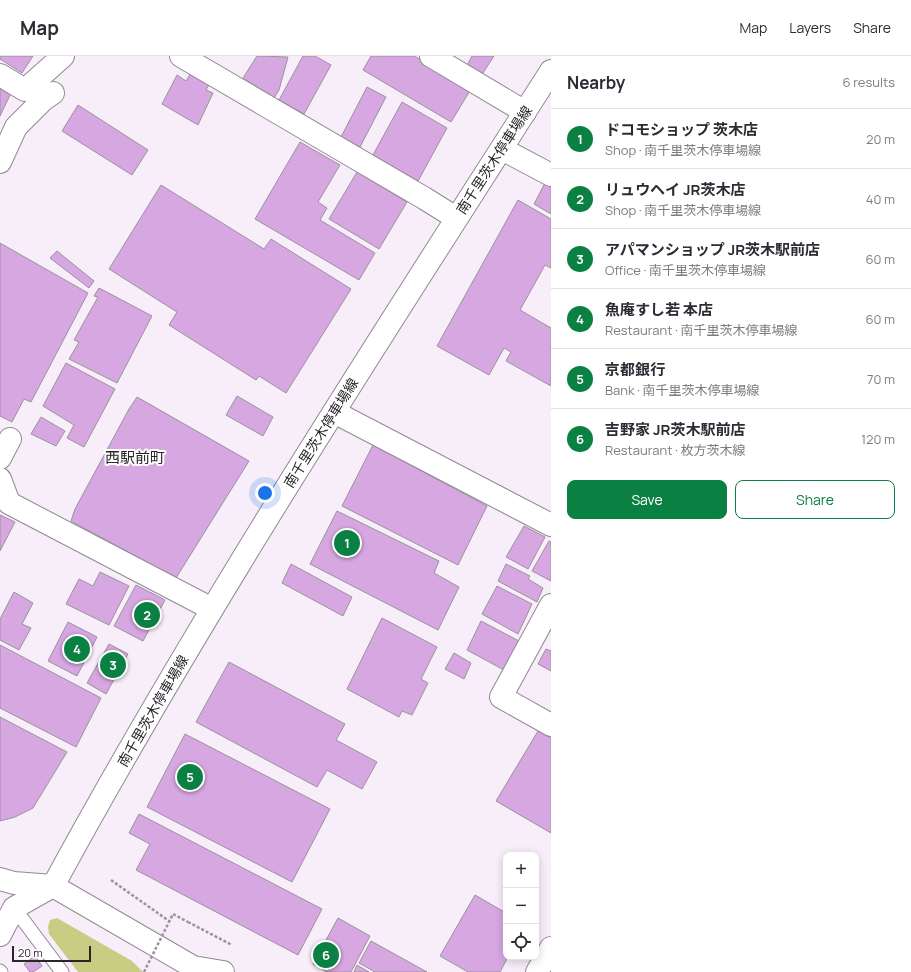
<!DOCTYPE html>
<html lang="en">
<head>
<meta charset="utf-8">
<style>
	:root { --surface:#fff; --page:#f2f2f3; --text:#2b2b33; --muted:#7c7c81; --line:#e1e1e2; --accent:#0b8043 }
	body { margin:0; font-family:Manrope,"Noto Sans JP",sans-serif; background:var(--page); color:var(--text) }
	.controls { position:absolute; right:12px; bottom:12px; display:grid; overflow:hidden; border-radius:8px; box-shadow:0 2px 10px #0003 }
	.controls button { width:36px; height:36px; display:grid; place-items:center; padding:0; border:0; border-bottom:1px solid var(--line); background:var(--surface); color:var(--text); font:20px sans-serif }
	.scale { position:absolute; left:12px; bottom:10px; width:79px; box-sizing:border-box; padding-left:4px; border:2px solid #29262a; border-top:0; font-size:11px; line-height:14px; white-space:nowrap; color:#29262a; -webkit-text-stroke:3px #fff; paint-order:stroke }
	.you { position:absolute; left:265px; top:437px; width:14px; height:14px; margin:-10px; border:3px solid #fff; border-radius:50%; background:#1a73e8; box-shadow:0 0 0 6px #1a73e833 }
	.badge { display:grid; place-items:center; width:26px; height:26px; border-radius:50%; background:var(--accent); color:#fff; font-size:13px; font-weight:700 }
	.pin { position:absolute; translate:-50% -50%; border:2px solid #fff; box-shadow:0 1px 4px #0006 }
	.list { margin:0; padding:0; list-style:none }
	h2 { display:flex; justify-content:space-between; align-items:center; height:52px; margin:0; padding:0 16px; font-size:17px }
	h2 small { font-size:13px; font-weight:400; color:var(--muted) }
	.list li { display:grid; grid-template-columns:26px 1fr auto; gap:12px; align-items:center; box-sizing:border-box; height:60px; padding:0 16px; border-top:1px solid var(--line) }
	.list b { display:block; font-size:15px; white-space:nowrap }
	.list p { margin:0; font-size:13px; white-space:nowrap; color:var(--muted) }
	.list em { font-size:13px; font-style:normal; color:var(--muted) }
	.actions { display:flex; gap:8px; padding:12px 16px }
	.actions a { flex:1; padding:9px 0; border:1px solid var(--accent); border-radius:8px; text-align:center; font-size:14px; color:var(--accent) }
	.actions .main { background:var(--accent); color:#fff }
	.icon { flex:none; width:22px; height:22px; fill:none; stroke:currentColor; stroke-width:2; stroke-linecap:round; stroke-linejoin:round }
	.map { position:relative; flex:none; width:551px; height:916px; overflow:hidden }
	header { display:flex; align-items:center; gap:24px; box-sizing:border-box; height:56px; padding:0 20px; background:var(--surface); border-bottom:1px solid var(--line) }
	header strong { font-size:19px }
	nav { display:flex; gap:22px; margin-inline-start:auto; font-size:14px }
	main { display:flex }
	aside { flex:1; background:var(--surface) }
	.map>svg:first-child { display:block }
	.green { fill:#c8cd83 }
	.building { fill:#d7a7e1; stroke:#9a929c }
	.lines { fill:none; stroke-linecap:round; stroke-linejoin:round }
	.service-casing { stroke:#918993; stroke-width:15 }
	.minor-casing { stroke:#918993; stroke-width:24 }
	.tertiary-casing { stroke:#918993; stroke-width:24 }
	.secondary-casing { stroke:#918993; stroke-width:24 }
	.path { stroke:#9a939b; stroke-width:2.5; stroke-dasharray:3 2; stroke-linecap:butt }
	.service { stroke:#fff; stroke-width:13 }
	.minor { stroke:#fff; stroke-width:22 }
	.tertiary { stroke:#fff; stroke-width:22 }
	.secondary { stroke:#fff; stroke-width:22 }
	.path-bridge { stroke:#9a939b; stroke-width:2.5; stroke-dasharray:3 2; stroke-linecap:butt }
	.labels { text-anchor:middle; stroke-width:4; stroke-linejoin:round; paint-order:stroke }
	.street-label { font-size:14px; fill:#29262a; stroke:#fff }
	.neighbourhood-label { font-size:15px; fill:#29262a; stroke:#fff }
</style>
</head>
<body>
<header>
<strong>Map</strong>
<nav><a>Map</a><a>Layers</a><a>Share</a></nav>
</header>
<main>
<div class="map">
<svg width="551" height="916" viewBox="0 0 551 916">
	<rect width="100%" height="100%" fill="#f8eefa"/>
	<polygon class="green" points="57,862 132,905 143,916 78,916 49,878 48,871 50,864"/>
	<g class="building">
		<polygon points="0,0 33,0 22,17 0,3"/>
		<polygon points="257,0 288,1 279,34 274,42 243,22"/>
		<polygon points="303,0 315,0 331,9 304,58 279,44"/>
		<polygon points="371,0 414,0 471,33 451,66 363,14"/>
		<polygon points="472,0 494,0 481,20 466,11"/>
		<polygon points="191,17 210,27 206,34 213,37 198,69 162,48 177,19 186,25"/>
		<polygon points="0,29 12,35 0,60"/>
		<polygon points="367,31 386,41 360,91 341,81"/>
		<polygon points="402,46 447,72 418,125 373,99"/>
		<polygon points="78,49 148,94 132,119 62,75"/>
		<polygon points="300,86 340,109 318,146 327,152 320,164 375,197 359,224 255,163"/>
		<polygon points="357,116 407,146 379,193 329,163"/>
		<polygon points="545,127 551,131 551,158 534,148"/>
		<polygon points="161,129 264,193 271,183 351,233 286,337 259,320 256,324 169,269 177,256 109,213"/>
		<polygon points="518,144 551,163 551,212 545,209 520,254 551,272 551,330 506,305 511,296 504,292 489,319 437,290"/>
		<polygon points="0,187 88,237 31,346 24,343 12,366 0,360"/>
		<polygon points="57,195 94,225 89,232 50,202"/>
		<polygon points="99,232 152,260 117,327 69,303 79,286 74,284 98,241 94,240"/>
		<polygon points="66,307 115,333 84,391 67,382 74,369 43,350"/>
		<polygon points="237,340 273,361 263,380 226,359"/>
		<polygon points="137,341 249,405 176,522 71,465 75,453 129,353"/>
		<polygon points="41,361 65,375 56,390 31,378"/>
		<polygon points="373,389 487,450 458,509 342,450"/>
		<polygon points="337,455 439,505 434,517 459,531 438,574 310,508"/>
		<polygon points="0,459 15,466 0,495"/>
		<polygon points="524,470 545,481 528,513 506,501"/>
		<polygon points="549,485 551,486 551,525 532,515"/>
		<polygon points="291,508 352,541 343,560 282,527"/>
		<polygon points="506,508 530,520 528,523 543,532 537,546 498,525"/>
		<polygon points="100,516 129,530 109,569 66,548 79,523 93,530"/>
		<polygon points="136,529 165,544 143,585 114,570"/>
		<polygon points="497,530 532,548 518,578 482,558"/>
		<polygon points="14,536 33,547 22,568 31,572 19,594 0,584 0,563"/>
		<polygon points="382,562 437,591 421,623 428,627 412,659 402,655 399,661 347,633"/>
		<polygon points="481,565 519,585 504,614 467,594"/>
		<polygon points="68,566 97,581 77,620 48,605"/>
		<polygon points="109,588 128,598 106,638 87,627"/>
		<polygon points="0,589 101,642 76,691 0,652"/>
		<polygon points="546,593 551,595 551,615 538,608"/>
		<polygon points="454,597 471,607 464,623 445,613"/>
		<polygon points="229,606 345,668 336,684 377,706 362,733 327,714 317,731 196,666"/>
		<polygon points="0,661 67,696 33,752 15,761 0,765"/>
		<polygon points="538,675 551,682 551,777 496,745"/>
		<polygon points="185,678 330,753 292,826 147,751"/>
		<polygon points="139,758 322,853 298,899 136,814 150,788 129,777"/>
		<polygon points="475,839 506,857 506,901 508,901 500,916 468,916 440,900"/>
		<polygon points="338,862 370,880 351,916 327,916 313,908"/>
		<polygon points="371,885 427,916 375,916 359,907"/>
		<polygon points="35,900 42,910 33,916 30,916 24,908"/>
		<polygon points="357,909 369,916 354,916"/>
	</g>
	<g class="lines">
		<defs>
			<g id="service">
				<polyline points="14,852 62,916"/>
				<polyline points="0,915 1,916"/>
			</g>
			<g id="minor">
				<polyline points="181,0 424,142 456,162"/>
				<polyline points="431,0 525,56"/>
				<polyline points="0,19 25,34 63,0"/>
				<polyline points="502,93 551,119"/>
				<polyline points="0,106 16,71 43,44 53,37"/>
				<polyline points="334,356 551,469"/>
				<polyline points="0,402 10,383"/>
				<polyline points="0,423 9,447 212,553"/>
				<polyline points="551,549 501,641 551,669"/>
				<polyline points="0,823 14,827 53,830"/>
				<polyline points="0,879 14,852 53,830"/>
			</g>
			<polyline id="tertiary" points="53,830 193,911 223,916"/>
			<g id="secondary">
				<path d="M 53,830 C 205,550 380,283 551,15"/>
				<polyline points="537,916 551,892"/>
			</g>
		</defs>
		<use href="#service" class="service-casing"/>
		<use href="#minor" class="minor-casing"/>
		<use href="#tertiary" class="tertiary-casing"/>
		<use href="#secondary" class="secondary-casing"/>
		<g class="path">
			<polyline points="111,824 169,865"/>
			<polyline points="188,866 232,889"/>
		</g>
		<use href="#service" class="service"/>
		<use href="#minor" class="minor"/>
		<use href="#tertiary" class="tertiary"/>
		<use href="#secondary" class="secondary"/>
		<polyline class="path-bridge" points="144,916 173,858 188,866"/>
	</g>
	<g class="labels">
		<g class="street-label">
			<text transform="translate(494 104) rotate(-57)" y="5">南千里茨木停車場線</text>
			<text transform="translate(321 377) rotate(-58)" y="5">南千里茨木停車場線</text>
			<text transform="translate(153 655) rotate(-60)" y="5">南千里茨木停車場線</text>
		</g>
		<g class="neighbourhood-label">
			<text x="135" y="407">西駅前町</text>
		</g>
	</g>
</svg>
<div class="controls">
<button>+</button>
<button>−</button>
<button><svg class="icon" aria-label="locate" viewBox="0 0 24 24"><circle cx="12" cy="12" r="6"/><path d="M12 2v4M12 18v4M2 12h4M18 12h4"/></svg></button>
</div>
<div class="scale">20 m</div>
<div class="you"></div>
<div class="pin badge" style="left:347px;top:487px">1</div>
<div class="pin badge" style="left:147px;top:559px">2</div>
<div class="pin badge" style="left:113px;top:609px">3</div>
<div class="pin badge" style="left:77px;top:593px">4</div>
<div class="pin badge" style="left:190px;top:721px">5</div>
<div class="pin badge" style="left:326px;top:899px">6</div>
</div>
<aside>
<h2>Nearby<small>6 results</small></h2>
<ul class="list">
<li><span class="badge">1</span><div><b>ドコモショップ 茨木店</b><p>Shop · 南千里茨木停車場線</p></div><em>20 m</em></li>
<li><span class="badge">2</span><div><b>リュウヘイ JR茨木店</b><p>Shop · 南千里茨木停車場線</p></div><em>40 m</em></li>
<li><span class="badge">3</span><div><b>アパマンショップ JR茨木駅前店</b><p>Office · 南千里茨木停車場線</p></div><em>60 m</em></li>
<li><span class="badge">4</span><div><b>魚庵すし若 本店</b><p>Restaurant · 南千里茨木停車場線</p></div><em>60 m</em></li>
<li><span class="badge">5</span><div><b>京都銀行</b><p>Bank · 南千里茨木停車場線</p></div><em>70 m</em></li>
<li><span class="badge">6</span><div><b>吉野家 JR茨木駅前店</b><p>Restaurant · 枚方茨木線</p></div><em>120 m</em></li>
</ul>
<div class="actions"><a class="main">Save</a><a>Share</a></div>
</aside>
</main>
</body>
</html>
